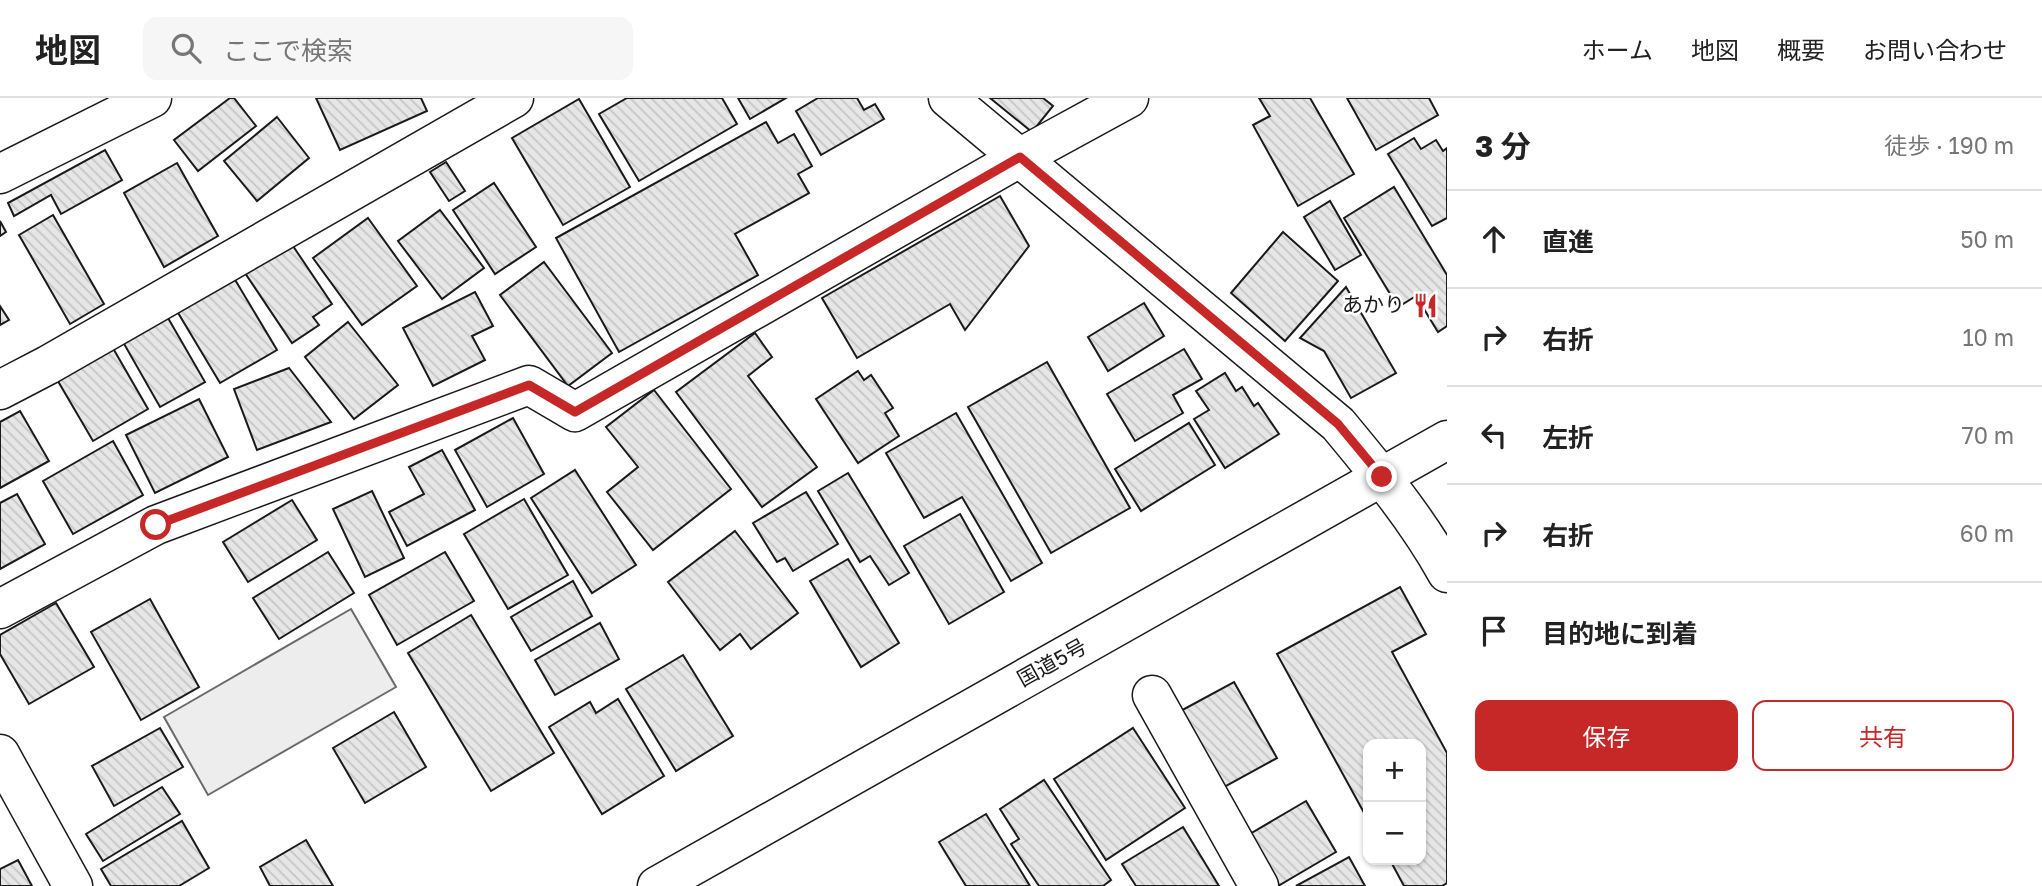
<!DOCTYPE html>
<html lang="ja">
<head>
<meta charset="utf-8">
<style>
	:root { --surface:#fff; --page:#f6f6f6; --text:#222; --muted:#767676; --line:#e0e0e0; --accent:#c62828 }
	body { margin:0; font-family:"Golos Text","Noto Sans JP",sans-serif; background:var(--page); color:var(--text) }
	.controls { position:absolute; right:21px; bottom:21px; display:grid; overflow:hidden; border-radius:14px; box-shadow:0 2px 5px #0004 }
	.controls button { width:63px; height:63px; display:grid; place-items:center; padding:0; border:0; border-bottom:2px solid var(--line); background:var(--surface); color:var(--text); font:35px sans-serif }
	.stop { position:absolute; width:21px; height:21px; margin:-16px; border:5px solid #c62828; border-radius:50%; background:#fff }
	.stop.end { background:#c62828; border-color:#fff; box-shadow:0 2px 7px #0008 }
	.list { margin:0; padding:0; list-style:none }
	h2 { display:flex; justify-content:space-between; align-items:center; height:91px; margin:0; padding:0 28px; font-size:30px }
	h2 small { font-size:23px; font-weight:400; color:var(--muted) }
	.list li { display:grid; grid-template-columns:46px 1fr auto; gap:21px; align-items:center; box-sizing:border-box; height:98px; padding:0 28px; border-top:2px solid var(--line) }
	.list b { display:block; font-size:26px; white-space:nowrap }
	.list em { font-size:23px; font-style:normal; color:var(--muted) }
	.actions { display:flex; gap:14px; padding:21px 28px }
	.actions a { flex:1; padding:16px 0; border:2px solid var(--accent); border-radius:14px; text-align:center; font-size:24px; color:var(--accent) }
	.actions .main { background:var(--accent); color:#fff }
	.icon { flex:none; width:38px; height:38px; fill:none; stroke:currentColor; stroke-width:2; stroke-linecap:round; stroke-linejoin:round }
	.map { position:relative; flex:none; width:1447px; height:788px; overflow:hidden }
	header { display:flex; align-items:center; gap:42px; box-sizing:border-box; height:98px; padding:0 35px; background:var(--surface); border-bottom:2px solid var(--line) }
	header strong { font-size:33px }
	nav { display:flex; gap:38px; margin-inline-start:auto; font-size:24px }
	.search { width:490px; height:63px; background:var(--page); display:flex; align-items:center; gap:18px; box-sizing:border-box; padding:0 24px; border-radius:14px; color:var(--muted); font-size:26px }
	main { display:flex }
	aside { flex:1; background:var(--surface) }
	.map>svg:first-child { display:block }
	.parking { fill:#ededed; stroke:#6a6a6a; stroke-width:2 }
	.building { fill:url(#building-back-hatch); stroke:#1a1a1a; stroke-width:2 }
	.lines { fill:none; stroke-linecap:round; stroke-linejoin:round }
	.minor-casing { stroke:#1a1a1a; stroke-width:41 }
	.highway-casing { stroke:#1a1a1a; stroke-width:41 }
	.minor { stroke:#fff; stroke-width:38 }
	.highway { stroke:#fff; stroke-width:38 }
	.route { stroke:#c62828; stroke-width:9 }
	.labels { text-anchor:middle; stroke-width:5; stroke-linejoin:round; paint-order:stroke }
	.poi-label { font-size:21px; fill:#1a1a1a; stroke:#fff; text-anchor:end }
	.street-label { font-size:21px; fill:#1a1a1a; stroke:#fff }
</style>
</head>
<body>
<header>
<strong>地図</strong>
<div class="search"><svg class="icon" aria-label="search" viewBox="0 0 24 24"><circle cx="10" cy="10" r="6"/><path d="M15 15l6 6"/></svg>ここで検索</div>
<nav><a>ホーム</a><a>地図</a><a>概要</a><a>お問い合わせ</a></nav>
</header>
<main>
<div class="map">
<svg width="1447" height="788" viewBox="0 0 1447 788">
	<defs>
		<pattern id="building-back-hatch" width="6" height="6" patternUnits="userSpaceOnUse" patternTransform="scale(1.75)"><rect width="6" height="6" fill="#e6e6e6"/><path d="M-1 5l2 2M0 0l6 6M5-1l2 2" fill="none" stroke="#c5c5c5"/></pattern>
	</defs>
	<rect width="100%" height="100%" fill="#fff"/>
	<polygon class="parking" points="351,511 396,589 208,697 164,619"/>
	<g class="building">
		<polygon points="230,0 234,0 256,28 198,73 174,42"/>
		<polygon points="316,0 421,0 427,13 340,52"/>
		<polygon points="627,0 722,0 737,26 639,83 599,16"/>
		<polygon points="738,0 786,0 750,21"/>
		<polygon points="818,0 857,0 864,12 875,6 884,21 821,57 796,13"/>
		<polygon points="990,0 1043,0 1053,8 1032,34"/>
		<polygon points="1259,0 1310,0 1354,76 1298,108 1253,27 1270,18"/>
		<polygon points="1347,0 1429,0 1438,17 1376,52"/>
		<polygon points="579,1 630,89 563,127 512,40"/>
		<polygon points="277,19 309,60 257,103 224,63"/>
		<polygon points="766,24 778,45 794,36 812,68 798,76 809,95 735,136 758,177 619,254 556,140"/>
		<polygon points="1414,40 1421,51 1436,42 1443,53 1447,50 1447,120 1432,128 1388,56"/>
		<polygon points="105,52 122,82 61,116 51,97 14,118 8,105"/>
		<polygon points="446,64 465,93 449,103 430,74"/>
		<polygon points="177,65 218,138 164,169 124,95"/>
		<polygon points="494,85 536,149 495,176 453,112"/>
		<polygon points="1394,89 1447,177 1447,228 1438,234 1416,198 1398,209 1344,120"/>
		<polygon points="1000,98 1029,148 965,232 950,206 857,260 822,200"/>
		<polygon points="1330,103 1361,157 1335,172 1304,119"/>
		<polygon points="440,112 484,170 442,201 398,143"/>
		<polygon points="53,117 104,206 70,226 19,137"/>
		<polygon points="368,120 417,188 362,227 313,160"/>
		<polygon points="0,123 6,134 0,138"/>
		<polygon points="1283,134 1338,183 1285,243 1231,195"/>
		<polygon points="291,145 332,206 313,219 319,227 292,245 245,175"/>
		<polygon points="544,164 612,255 568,288 500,197"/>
		<polygon points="234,180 277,252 220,285 177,213"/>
		<polygon points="1346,189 1396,275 1351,300 1324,253 1300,240"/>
		<polygon points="475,194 493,228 472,238 485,262 433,288 403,230"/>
		<polygon points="1144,205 1164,238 1108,273 1088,239"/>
		<polygon points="0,208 9,222 0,227"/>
		<polygon points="168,220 205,284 160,309 123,244"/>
		<polygon points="348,224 398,287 354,321 305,259"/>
		<polygon points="755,235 772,259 748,278 817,369 762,409 676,294"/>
		<polygon points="110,245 148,311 93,343 55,278"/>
		<polygon points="1184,251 1202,281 1173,297 1183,315 1135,343 1107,296"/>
		<polygon points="1047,264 1130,410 1051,455 968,309"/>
		<polygon points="289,270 331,324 257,352 234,291"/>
		<polygon points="858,273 864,282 871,277 893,310 885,315 899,338 858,365 816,301"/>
		<polygon points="1225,275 1236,293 1242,289 1254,308 1258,305 1279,336 1225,370 1194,321 1209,312 1196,293"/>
		<polygon points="654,292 731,391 653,452 607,394 638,369 606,329"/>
		<polygon points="199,301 228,359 155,395 126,337"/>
		<polygon points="20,313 49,363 0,390 0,324"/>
		<polygon points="956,315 1042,465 1011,483 962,399 924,420 886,355"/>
		<polygon points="513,320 544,376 487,409 455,352"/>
		<polygon points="1189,325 1215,367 1141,413 1115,371"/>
		<polygon points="113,343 143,397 73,436 43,383"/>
		<polygon points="442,352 475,412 407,448 389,414 424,396 409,369"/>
		<polygon points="575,372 636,467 592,495 531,400"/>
		<polygon points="848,375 909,475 889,487 870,458 860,464 818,393"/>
		<polygon points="372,393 404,460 365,479 333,411"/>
		<polygon points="806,394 838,446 793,473 785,460 777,464 753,425"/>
		<polygon points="17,396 45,446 0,471 0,405"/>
		<polygon points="524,401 568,477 508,511 464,436"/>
		<polygon points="292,402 317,442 248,484 223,444"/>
		<polygon points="960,416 1004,494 949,526 904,448"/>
		<polygon points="735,433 798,515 751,551 740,536 720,552 668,484"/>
		<polygon points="328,454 354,495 279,541 253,500"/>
		<polygon points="445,454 474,503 397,547 369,497"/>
		<polygon points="848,461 899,545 861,569 810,483"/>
		<polygon points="573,483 592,518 531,553 511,519"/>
		<polygon points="1400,489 1426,536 1392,554 1447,655 1447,785 1442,788 1404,788 1390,762 1421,762 1421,646 1368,646 1368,722 1277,556"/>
		<polygon points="150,501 199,589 141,622 91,534"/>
		<polygon points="56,505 94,569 29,606 0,556 0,537"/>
		<polygon points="471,517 554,655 491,693 408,555"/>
		<polygon points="600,525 619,561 555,597 535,562"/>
		<polygon points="683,557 733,638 676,673 626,591"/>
		<polygon points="1234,584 1277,660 1217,693 1175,616"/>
		<polygon points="618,601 664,678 602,716 549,629 590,604 596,615"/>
		<polygon points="394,614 426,669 365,705 333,650"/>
		<polygon points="160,630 183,669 114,708 92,668"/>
		<polygon points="1133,630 1185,710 1106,762 1054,681"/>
		<polygon points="1044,682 1111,782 1103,788 1039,788 1011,746 1019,741 1000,711"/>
		<polygon points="162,689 180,716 103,763 86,736"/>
		<polygon points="1306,703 1336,754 1278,788 1270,788 1243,740"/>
		<polygon points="986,716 1030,788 966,788 939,744"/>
		<polygon points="182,723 209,770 179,788 111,788 101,771"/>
		<polygon points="1183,729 1219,788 1136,788 1122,766"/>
		<polygon points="306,742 333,788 270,788 260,769"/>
		<polygon points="1349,759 1365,788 1296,788"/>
		<polygon points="18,762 32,788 0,788 0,771"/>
	</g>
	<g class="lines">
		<defs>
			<g id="minor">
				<path d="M 948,0 L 1338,326 C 1378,374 1417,421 1447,475"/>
				<polyline points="0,76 152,0"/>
				<polyline points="0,292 48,267 514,0"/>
				<polyline points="0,511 156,427 529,287 575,314 1021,59 1129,0"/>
				<polyline points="1152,597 1259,788"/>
				<polyline points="0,656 73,788"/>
			</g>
			<polyline id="highway" points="657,788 1447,342"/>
		</defs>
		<use href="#minor" class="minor-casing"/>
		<use href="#highway" class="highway-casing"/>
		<use href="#minor" class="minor"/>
		<use href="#highway" class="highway"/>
	</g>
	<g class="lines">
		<polyline class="route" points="156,427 529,287 575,314 1020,59 1338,326 1382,379"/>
	</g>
	<defs>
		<symbol id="restaurant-bare" viewBox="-9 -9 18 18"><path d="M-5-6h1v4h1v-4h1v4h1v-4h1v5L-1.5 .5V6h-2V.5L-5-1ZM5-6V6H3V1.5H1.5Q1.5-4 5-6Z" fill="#c62828" stroke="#fff" stroke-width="2.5" paint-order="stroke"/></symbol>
	</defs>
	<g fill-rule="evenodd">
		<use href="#restaurant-bare" x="1408" y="190" width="35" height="35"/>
	</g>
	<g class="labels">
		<g class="poi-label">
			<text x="1405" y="214">あかり</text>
		</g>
		<g class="street-label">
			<text transform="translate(1052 565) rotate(-29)" y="7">国道5号</text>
		</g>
	</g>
</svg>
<div class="controls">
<button>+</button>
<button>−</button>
</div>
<div class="stop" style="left:156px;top:427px"></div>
<div class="stop end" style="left:1382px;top:379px"></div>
</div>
<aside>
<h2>3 分<small>徒歩 · 190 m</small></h2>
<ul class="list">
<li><svg class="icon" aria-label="ahead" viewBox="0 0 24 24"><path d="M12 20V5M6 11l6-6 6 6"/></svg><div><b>直進</b></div><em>50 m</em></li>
<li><svg class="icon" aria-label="right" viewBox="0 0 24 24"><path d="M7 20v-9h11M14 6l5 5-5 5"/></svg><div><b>右折</b></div><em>10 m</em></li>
<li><svg class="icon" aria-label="left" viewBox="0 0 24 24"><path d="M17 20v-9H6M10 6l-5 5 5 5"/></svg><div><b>左折</b></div><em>70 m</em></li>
<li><svg class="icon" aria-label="right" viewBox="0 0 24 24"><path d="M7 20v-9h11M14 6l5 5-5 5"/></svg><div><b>右折</b></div><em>60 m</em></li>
<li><svg class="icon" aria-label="arrive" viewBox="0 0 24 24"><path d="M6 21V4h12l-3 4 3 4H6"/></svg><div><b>目的地に到着</b></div></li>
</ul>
<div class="actions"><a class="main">保存</a><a>共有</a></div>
</aside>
</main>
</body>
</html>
